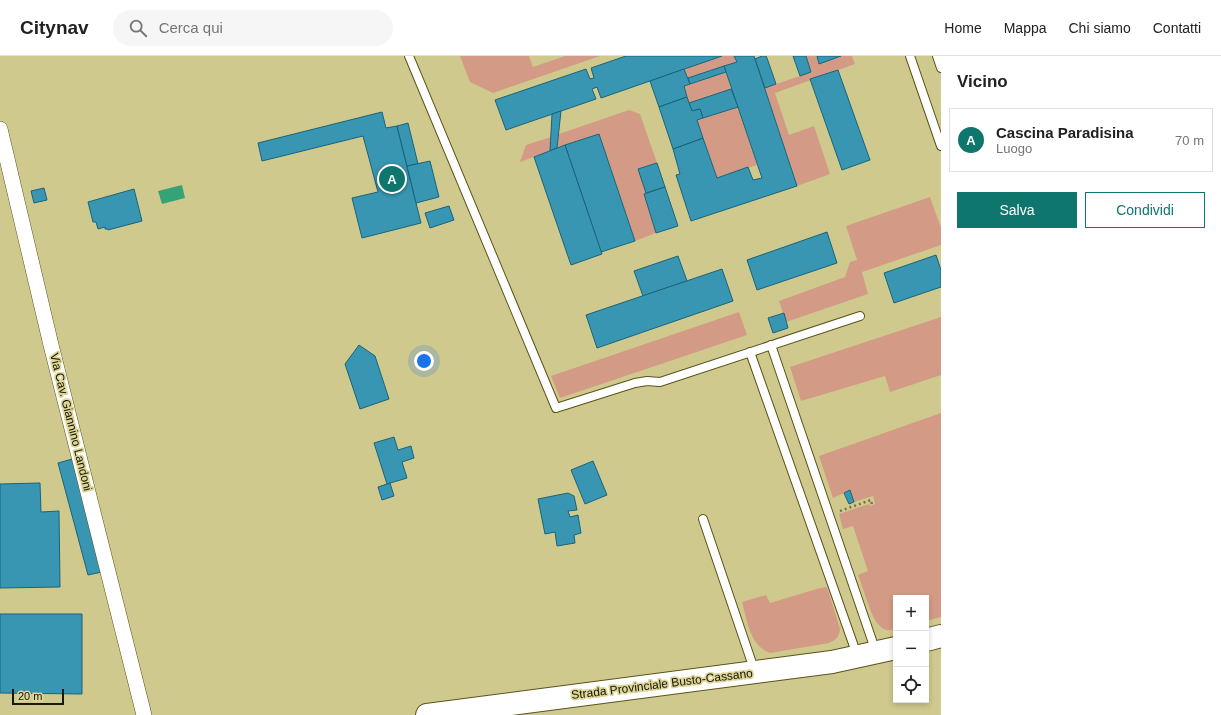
<!DOCTYPE html>
<html lang="it">
<head>
<meta charset="utf-8">
<style>
	:root { --surface:#fff; --page:#f6f6f6; --text:#202124; --muted:#757577; --line:#e0e0e0; --accent:#0f766e }
	body { margin:0; font-family:Helvetica,sans-serif; background:var(--page); color:var(--text) }
	.controls { position:absolute; right:12px; bottom:12px; display:grid; overflow:hidden; border-radius:0px; box-shadow:0 2px 6px #0003 }
	.controls button { width:36px; height:36px; display:grid; place-items:center; padding:0; border:0; border-bottom:1px solid var(--line); background:var(--surface); color:var(--text); font:20px sans-serif }
	.scale { position:absolute; left:12px; bottom:10px; width:52px; box-sizing:border-box; padding-left:4px; border:2px solid #191601; border-top:0; font-size:11px; line-height:14px; white-space:nowrap; color:#191601; -webkit-text-stroke:3px #ddd69a; paint-order:stroke }
	.you { position:absolute; left:424px; top:305px; width:14px; height:14px; margin:-10px; border:3px solid #fff; border-radius:50%; background:#1a73e8; box-shadow:0 0 0 6px #1a73e833 }
	.badge { display:grid; place-items:center; width:26px; height:26px; border-radius:50%; background:var(--accent); color:#fff; font-size:13px; font-weight:700 }
	.pin { position:absolute; translate:-50% -50%; border:2px solid #fff; box-shadow:0 1px 4px #0006 }
	.list { margin:0; padding:0; list-style:none }
	h2 { display:flex; justify-content:space-between; align-items:center; height:52px; margin:0; padding:0 16px; font-size:17px }
	h2 small { font-size:13px; font-weight:400; color:var(--muted) }
	.list li { display:grid; grid-template-columns:26px 1fr auto; gap:12px; align-items:center; box-sizing:border-box; height:64px; margin:0 8px 8px; padding:0 8px; border:1px solid var(--line); border-radius:0px }
	.list b { display:block; font-size:15px; white-space:nowrap }
	.list p { margin:0; font-size:13px; white-space:nowrap; color:var(--muted) }
	.list em { font-size:13px; font-style:normal; color:var(--muted) }
	.actions { display:flex; gap:8px; padding:12px 16px }
	.actions a { flex:1; padding:9px 0; border:1px solid var(--accent); border-radius:0px; text-align:center; font-size:14px; color:var(--accent) }
	.actions .main { background:var(--accent); color:#fff }
	.icon { flex:none; width:22px; height:22px; fill:none; stroke:currentColor; stroke-width:2; stroke-linecap:round; stroke-linejoin:round }
	.map { position:relative; flex:none; width:941px; height:659px; overflow:hidden }
	header { display:flex; align-items:center; gap:24px; box-sizing:border-box; height:56px; padding:0 20px; background:var(--surface); border-bottom:1px solid var(--line) }
	header strong { font-size:19px }
	nav { display:flex; gap:22px; margin-inline-start:auto; font-size:14px }
	.search { width:280px; height:36px; background:var(--page); display:flex; align-items:center; gap:10px; box-sizing:border-box; padding:0 14px; border-radius:22px; color:var(--muted); font-size:15px }
	main { display:flex }
	aside { flex:1; background:var(--surface) }
	.map>svg:first-child { display:block }
	.green { fill:#d39b85 }
	.water { fill:#36a377 }
	.building { fill:#3996b3; stroke:#18647a }
	.lines { fill:none; stroke-linecap:round; stroke-linejoin:round }
	.lane-casing { stroke:#5a5319; stroke-width:10 }
	.street-casing { stroke:#5a5319; stroke-width:16 }
	.secondary-casing { stroke:#5a5319; stroke-width:24 }
	.path { stroke:#777249; stroke-width:2.5; stroke-dasharray:2 3; stroke-linecap:butt }
	.lane { stroke:#fff; stroke-width:8 }
	.street { stroke:#fff; stroke-width:15 }
	.secondary { stroke:#fff; stroke-width:22 }
	.labels { text-anchor:middle; stroke-width:3.5; stroke-linejoin:round; paint-order:stroke }
	.street-label { font-size:12px; fill:#191601; stroke:#ddd69a }
</style>
</head>
<body>
<header>
<strong>Citynav</strong>
<div class="search"><svg class="icon" aria-label="search" viewBox="0 0 24 24"><circle cx="10" cy="10" r="6"/><path d="M15 15l6 6"/></svg>Cerca qui</div>
<nav><a>Home</a><a>Mappa</a><a>Chi siamo</a><a>Contatti</a></nav>
</header>
<main>
<div class="map">
<svg width="941" height="659" viewBox="0 0 941 659">
	<rect width="100%" height="100%" fill="#d0c98d"/>
	<g class="green">
		<polygon points="460,0 529,0 533,11 565,0 600,0 493,37 470,26"/>
		<polygon points="722,0 734,0 737,6 688,22 684,13"/>
		<polygon points="806,0 817,0 819,7 841,0 852,0 855,8 775,37 789,79 814,70 830,118 797,130 765,32 811,16"/>
		<polygon points="726,16 731,33 689,47 684,30"/>
		<polygon points="738,51 757,109 717,122 697,64"/>
		<polygon points="629,54 640,58 657,107 638,113 646,137 644,138 656,177 635,185 599,78 557,92 559,78"/>
		<polygon points="551,81 550,95 520,106 526,89"/>
		<polygon points="930,141 941,172 941,189 862,216 868,238 786,266 779,245 845,221 850,206 857,204 846,170"/>
		<polygon points="739,256 747,279 560,342 551,320"/>
		<polygon points="941,261 941,319 890,336 885,320 801,345 790,311"/>
		<path d="M 941,357 L 941,561 L 926,565 L 926,542 L 896,542 L 896,573 C 889,575 884,575 879,569 C 871,562 863,531 858,519 L 868,515 L 853,470 L 843,473 L 839,458 L 869,448 L 870,450 L 875,448 L 873,440 L 854,446 L 850,434 L 833,442 L 819,400 Z"/>
		<path d="M 827,531 L 840,573 C 839,581 836,584 829,587 L 770,597 C 750,590 747,564 742,546 L 766,539 L 770,547 L 820,532 Z"/>
	</g>
	<polygon class="water" points="182,129 185,142 162,148 158,135"/>
	<g class="building">
		<polygon points="626,0 722,0 601,42 597,31 592,33 596,43 506,74 495,44 586,13 590,23 594,22 591,12"/>
		<polygon points="734,0 754,0 797,130 691,165 676,119 680,118 673,93 703,82 717,122 748,111 753,124 762,122 724,10 737,6"/>
		<polygon points="762,0 766,0 767,2 776,28 765,32 755,3"/>
		<polygon points="793,0 806,0 811,16 800,20"/>
		<polygon points="817,0 841,0 819,8"/>
		<polygon points="724,10 726,16 690,28 688,22"/>
		<polygon points="684,13 690,28 684,30 687,41 659,51 650,25"/>
		<polygon points="838,14 870,104 842,114 810,23"/>
		<polygon points="731,33 738,51 703,62 700,53 692,55 689,47"/>
		<polygon points="687,41 692,55 700,53 703,62 697,64 703,82 673,93 659,51"/>
		<polygon points="561,55 557,92 550,95 552,58"/>
		<polygon points="382,56 386,72 397,70 421,167 362,182 352,142 378,136 363,80 262,105 258,87"/>
		<polygon points="408,67 418,108 407,110 397,70"/>
		<polygon points="599,78 635,185 601,196 565,89"/>
		<polygon points="565,89 602,198 571,209 534,101"/>
		<polygon points="430,105 439,141 416,147 407,110"/>
		<polygon points="657,107 665,131 646,137 638,113"/>
		<polygon points="665,131 678,170 656,177 644,138"/>
		<polygon points="44,132 47,144 34,147 31,135"/>
		<polygon points="134,133 142,165 108,174 108,173 105,173 105,171 98,173 96,166 93,166 88,146"/>
		<polygon points="449,150 454,164 430,172 425,157"/>
		<polygon points="827,176 837,207 757,234 747,204"/>
		<polygon points="936,199 941,214 941,231 894,247 884,217"/>
		<polygon points="678,200 687,225 643,240 634,215"/>
		<polygon points="722,213 733,245 597,292 586,259"/>
		<polygon points="784,257 788,272 773,277 768,262"/>
		<polygon points="359,289 375,300 389,343 360,353 345,308"/>
		<polygon points="394,381 398,394 411,390 414,402 402,406 407,422 387,428 374,387"/>
		<polygon points="72,403 102,516 88,519 58,407"/>
		<polygon points="593,405 607,439 585,448 571,414"/>
		<polygon points="40,427 41,456 59,455 60,531 0,532 0,428"/>
		<polygon points="390,427 394,440 382,444 378,431"/>
		<polygon points="850,434 854,446 849,448 844,437"/>
		<polygon points="568,437 574,440 577,454 568,455 570,461 578,459 581,477 574,479 575,487 557,490 555,476 545,478 538,443"/>
		<polygon points="0,558 82,558 82,638 0,637"/>
	</g>
	<g class="lines">
		<defs>
			<g id="lane">
				<polyline points="409,0 556,352 635,327 647,325 660,326 860,260"/>
				<polyline points="910,0 941,90"/>
				<polyline points="937,0 941,12"/>
				<polyline points="771,289 876,596"/>
				<polyline points="750,296 857,599"/>
				<polyline points="703,463 755,616"/>
			</g>
			<polyline id="street" points="0,73 51,289 144,659"/>
			<g id="secondary">
				<polyline points="926,584 941,580"/>
				<polyline points="427,659 832,606 896,592"/>
			</g>
		</defs>
		<use href="#lane" class="lane-casing"/>
		<use href="#street" class="street-casing"/>
		<use href="#secondary" class="secondary-casing"/>
		<polyline class="path" points="840,455 871,444 872,449"/>
		<use href="#lane" class="lane"/>
		<use href="#street" class="street"/>
		<use href="#secondary" class="secondary"/>
	</g>
	<g class="labels">
		<g class="street-label">
			<text transform="translate(71 366) rotate(76)" y="4">Via Cav. Giannino Landoni</text>
			<text transform="translate(662 628) rotate(-7)" y="4">Strada Provinciale Busto-Cassano</text>
		</g>
	</g>
</svg>
<div class="controls">
<button>+</button>
<button>−</button>
<button><svg class="icon" aria-label="locate" viewBox="0 0 24 24"><circle cx="12" cy="12" r="6"/><path d="M12 2v4M12 18v4M2 12h4M18 12h4"/></svg></button>
</div>
<div class="scale">20 m</div>
<div class="you"></div>
<div class="pin badge" style="left:392px;top:123px">A</div>
</div>
<aside>
<h2>Vicino<small></small></h2>
<ul class="list">
<li><span class="badge">A</span><div><b>Cascina Paradisina</b><p>Luogo</p></div><em>70 m</em></li>
</ul>
<div class="actions"><a class="main">Salva</a><a>Condividi</a></div>
</aside>
</main>
</body>
</html>
